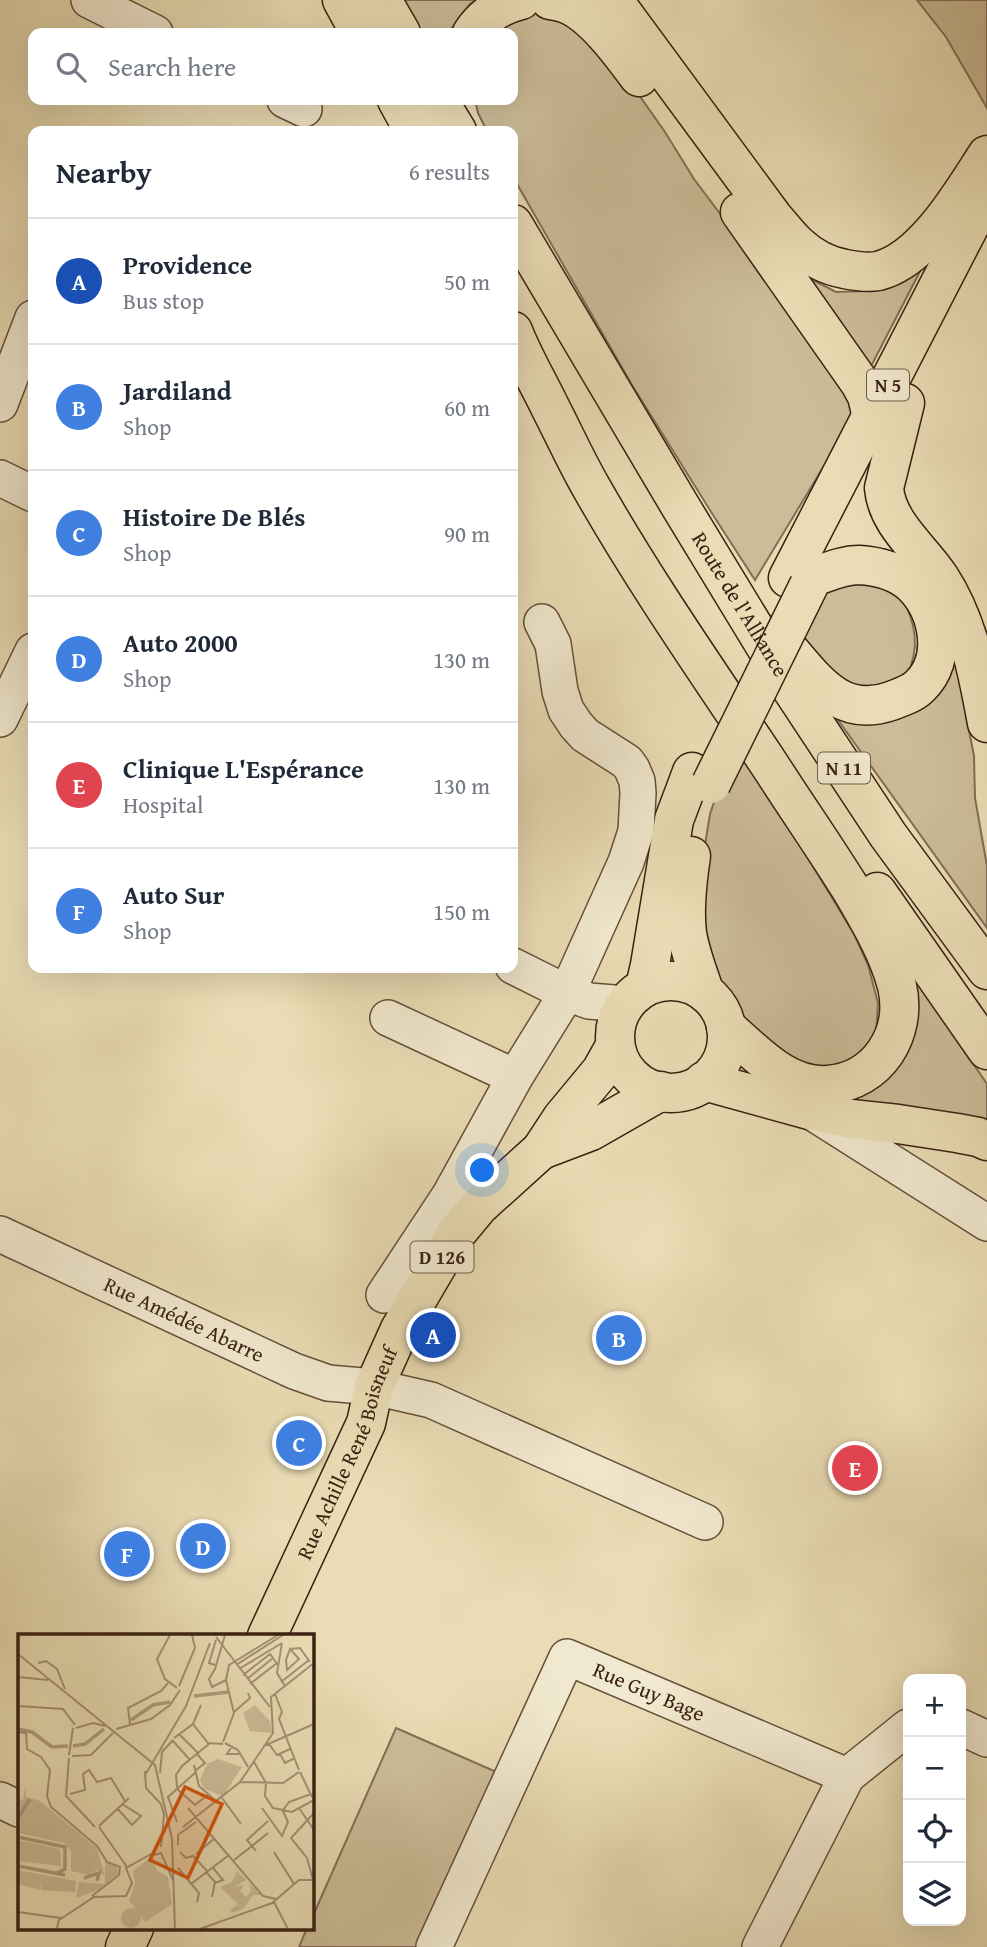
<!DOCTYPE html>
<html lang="en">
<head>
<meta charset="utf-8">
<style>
	:root { --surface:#fff; --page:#f6f6f7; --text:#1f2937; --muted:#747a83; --line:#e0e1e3; --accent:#8f2418 }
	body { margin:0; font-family:"Gentium Book Plus",serif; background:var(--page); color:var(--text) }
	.controls { position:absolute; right:21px; bottom:21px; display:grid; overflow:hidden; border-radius:14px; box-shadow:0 7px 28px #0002 }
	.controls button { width:63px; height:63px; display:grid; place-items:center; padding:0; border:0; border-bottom:2px solid var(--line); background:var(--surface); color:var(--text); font:35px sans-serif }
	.you { position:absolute; left:483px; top:1171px; width:24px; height:24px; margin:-18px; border:5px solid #fff; border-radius:50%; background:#1a73e8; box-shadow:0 0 0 10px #1a73e833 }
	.badge { display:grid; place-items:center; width:46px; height:46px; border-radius:50%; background:var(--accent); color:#fff; font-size:23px; font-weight:700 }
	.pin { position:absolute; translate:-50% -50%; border:4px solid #fff; box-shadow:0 2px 7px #0006 }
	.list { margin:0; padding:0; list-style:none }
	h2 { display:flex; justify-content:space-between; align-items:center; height:91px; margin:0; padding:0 28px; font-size:30px }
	h2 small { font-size:23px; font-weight:400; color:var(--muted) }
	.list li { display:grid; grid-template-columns:46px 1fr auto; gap:21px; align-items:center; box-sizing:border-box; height:126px; padding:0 28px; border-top:2px solid var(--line) }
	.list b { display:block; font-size:26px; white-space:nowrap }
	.list p { margin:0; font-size:23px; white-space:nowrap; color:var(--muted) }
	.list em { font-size:23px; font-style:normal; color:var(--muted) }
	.icon { flex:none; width:38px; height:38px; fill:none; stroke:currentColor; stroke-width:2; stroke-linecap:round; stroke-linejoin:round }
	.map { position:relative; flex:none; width:987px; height:1947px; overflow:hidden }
	.search { position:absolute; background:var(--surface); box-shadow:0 7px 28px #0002; left:28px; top:28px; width:490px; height:77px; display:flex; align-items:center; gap:18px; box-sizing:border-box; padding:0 24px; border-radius:14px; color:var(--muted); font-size:26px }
	.panel { position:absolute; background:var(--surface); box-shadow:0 7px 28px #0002; left:28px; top:126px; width:490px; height:847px; border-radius:14px }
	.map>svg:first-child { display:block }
	.green { fill:#ccbd99; stroke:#836e56; stroke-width:2 }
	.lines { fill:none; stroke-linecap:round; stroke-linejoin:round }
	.minor-casing { stroke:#664f3b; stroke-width:38 }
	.major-casing { stroke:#3a2012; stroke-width:41 }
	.highway-casing { stroke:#3a2012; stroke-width:41 }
	.minor { stroke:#f1e9cf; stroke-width:35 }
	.major { stroke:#eaddb5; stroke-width:38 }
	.highway { stroke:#eaddb5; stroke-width:38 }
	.major-bridge-casing { stroke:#3a2012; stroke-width:41; stroke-linecap:butt }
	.major-bridge { stroke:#eaddb5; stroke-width:38 }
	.labels { text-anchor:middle; stroke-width:5; stroke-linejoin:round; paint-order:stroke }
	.shield { fill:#f1e9cf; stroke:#715c4b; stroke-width:2 }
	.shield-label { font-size:19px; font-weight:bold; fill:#3a2012 }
	.street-label { font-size:21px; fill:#3a2012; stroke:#f1e9cf }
	.inset-river { fill:none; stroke:#ae9d7e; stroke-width:3.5 }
	.inset-road { fill:none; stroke:#a49174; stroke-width:2 }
	.view { fill:#d7530d; fill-opacity:0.15; stroke:#d7530d; stroke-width:3.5 }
	.inset-edge { fill:none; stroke:#3a2012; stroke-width:3.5 }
</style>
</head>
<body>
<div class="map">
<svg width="987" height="1947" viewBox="0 0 987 1947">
	<rect width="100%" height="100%" fill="#eaddb5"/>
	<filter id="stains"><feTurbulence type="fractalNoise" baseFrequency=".00286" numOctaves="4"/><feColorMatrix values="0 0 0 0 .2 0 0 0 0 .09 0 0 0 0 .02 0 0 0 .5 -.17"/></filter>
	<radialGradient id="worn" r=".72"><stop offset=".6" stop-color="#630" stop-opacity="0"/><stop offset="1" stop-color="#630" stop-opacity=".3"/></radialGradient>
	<g class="green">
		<polygon points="403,0 477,0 470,4 448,33 421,33"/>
		<polygon points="917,0 987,0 987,108 946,37"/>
		<polygon points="541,7 570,19 634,88 665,132 694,179 808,331 856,413 755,580 713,515 632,385 513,177 513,131 487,131 478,113 475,100 513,100 513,33 483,33"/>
		<polygon points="928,256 866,376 805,276 836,292 869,291"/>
		<path d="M 834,574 L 900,593 C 916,623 921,647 906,678 L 856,692 L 798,639 Z"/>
		<polygon points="955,658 974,756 975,798 987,866 987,928 828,706"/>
		<polygon points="740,746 854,934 868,965 878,1003 876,1036 853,1059 825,1074 799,1073 742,1025 725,991 708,973 696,901 710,814 718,791"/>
		<polygon points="899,955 987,1084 987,1128 804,1096 872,1085"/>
		<polygon points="396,1728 501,1774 423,1947 299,1947 307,1928 312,1928 312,1918"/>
	</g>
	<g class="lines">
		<defs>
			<g id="minor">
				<polyline points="89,0 155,33"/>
				<polyline points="285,100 304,109"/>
				<polyline points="0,404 33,318"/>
				<polyline points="0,478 33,494"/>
				<polyline points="0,719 33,651"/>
				<polyline points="513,966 567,993 589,1001 626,1004"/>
				<polyline points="388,1018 515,1077"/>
				<polyline points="815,1114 987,1223"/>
				<path id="s1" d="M 0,1234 L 294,1371 L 328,1383 L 374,1387 L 431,1400 L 705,1522"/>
				<polyline points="384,1295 450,1195 515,1077 567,993 626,862 636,831 638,793 637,781 632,769 627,762 585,735 576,725 566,710 560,691 553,644 542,622"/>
				<polyline points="961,1727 987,1739"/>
				<polyline points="0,1800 19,1809"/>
				<path id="s2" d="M 434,1947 L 567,1657 L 847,1776"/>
				<polyline points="760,1947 847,1776 908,1727"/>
			</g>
			<g id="major">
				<polyline points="788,578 987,192"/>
				<path d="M 691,856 C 687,882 684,908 687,933 C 690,953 698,972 704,991"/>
				<circle cx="671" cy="1037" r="56"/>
				<polyline points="645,987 650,965 674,820 692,772"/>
				<polyline points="541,1150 591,1131 661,1091"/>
				<path id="s3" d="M 267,1636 L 366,1423 L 374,1387 L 400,1329 L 455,1235 L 479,1206 L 541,1150 L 562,1118 L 601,1071 L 615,1046"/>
				<polyline points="125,1947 134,1928"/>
			</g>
			<g id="highway">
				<polyline points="342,0 360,33"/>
				<polyline points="382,0 401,33"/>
				<path d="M 550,0 C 556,1 562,2 567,4 C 594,15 622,54 639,77"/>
				<path d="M 609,0 L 622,12 L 773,217 C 781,226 789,237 798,245 C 811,257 828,266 845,269 C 855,271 868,273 878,271 C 924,260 963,192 987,155"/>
				<path d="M 472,33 C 484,15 500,5 521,0"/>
				<polyline points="397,100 414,131"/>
				<polyline points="438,100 457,131"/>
				<polyline points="740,212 860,383 867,396 872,417"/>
				<path id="s4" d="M 513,224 L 679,504 L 789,685 L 888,835 L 987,970"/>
				<path d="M 513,331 C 523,357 538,382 550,407 C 564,434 576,461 591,487 C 646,584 710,675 771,767 C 798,809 826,849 852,891 C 870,922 888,952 897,986 C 908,1034 878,1081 828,1085 C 786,1088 756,1053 726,1027"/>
				<path d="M 905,403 L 884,488 C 887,524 921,549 940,578 C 968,621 978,673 987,723"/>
				<path d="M 790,651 C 818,684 843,718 891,701 C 901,697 912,694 920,686 C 948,659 939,611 913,585 C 899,572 878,566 859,565 C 843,565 828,572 813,577"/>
				<polyline points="877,892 987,1050"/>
				<polyline points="704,1081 809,1110 851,1119 898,1124 957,1133 978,1137 987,1141"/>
			</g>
		</defs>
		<use href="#minor" class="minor-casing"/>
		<use href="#major" class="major-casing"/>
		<use href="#highway" class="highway-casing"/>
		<use href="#minor" class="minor"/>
		<use href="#major" class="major"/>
		<use href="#highway" class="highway"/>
		<defs>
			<polyline id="major-bridge" points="711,784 809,585"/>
		</defs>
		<use href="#major-bridge" class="major-bridge-casing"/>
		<use href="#major-bridge" class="major-bridge"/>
	</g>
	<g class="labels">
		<g class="shield">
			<rect x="867" y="369.5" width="42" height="31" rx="5"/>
			<rect x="818" y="752.5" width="52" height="31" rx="5"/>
			<rect x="410.5" y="1241.5" width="63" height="31" rx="5"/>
		</g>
		<g class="shield-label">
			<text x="888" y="392">N 5</text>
			<text x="844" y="775">N 11</text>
			<text x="442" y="1264">D 126</text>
		</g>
		<g class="street-label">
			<text dy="7" stroke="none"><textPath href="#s4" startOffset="443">Route de l'Alliance</textPath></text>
			<text dy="7" stroke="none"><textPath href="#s1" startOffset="203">Rue Amédée Abarre</textPath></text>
			<text dy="7" stroke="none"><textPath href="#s3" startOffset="200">Rue Achille René Boisneuf</textPath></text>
			<text dy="7" stroke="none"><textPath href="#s2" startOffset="408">Rue Guy Bage</textPath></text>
		</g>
	</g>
	<g transform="translate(18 1634)">
		<rect width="296" height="296" fill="#eaddb5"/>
		<path d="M 237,71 L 252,87 L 254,99 L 232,97 L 225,79 ZM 200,125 L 224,133 L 205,162 L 186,155 L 182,146 L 189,130 ZM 8,151 L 8,163 L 22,167 L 79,214 L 87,242 L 79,236 L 71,241 L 53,237 L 53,217 L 46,209 L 0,199 L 0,165 L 5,166 ZM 0,206 L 42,215 L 43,232 L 0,227 ZM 134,222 L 139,236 L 150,243 L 154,270 L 127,288 L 111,266 L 117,250 L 115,237 ZM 87,226 L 97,231 L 101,239 L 80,256 L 58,264 L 61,248 L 87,250 ZM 0,236 L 58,247 L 57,258 L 23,256 L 23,247 L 22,256 L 0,250 ZM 219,237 L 228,246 L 216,253 L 226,251 L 222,257 L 228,263 L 233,257 L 231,249 L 243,261 L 235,261 L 225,275 L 214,279 L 212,276 L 220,270 L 202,253 L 214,248 ZM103 284a10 10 0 1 1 20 0a10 10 0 1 1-20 0Z" fill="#ccbd99"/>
		<path class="inset-river" d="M 176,62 L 211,58M 113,86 L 135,71 L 152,68M 0,95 L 14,98 L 34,113 L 50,112M 55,112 L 67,110 L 86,95M 0,184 L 12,165M 0,203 L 47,213 L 47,235 L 39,239M 0,232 L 47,241M 66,244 L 81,239 L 79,247"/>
		<path class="inset-road" d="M 152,1 L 139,25 L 147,45 L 159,54M 198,3 L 252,73M 264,9 L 259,39 L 267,52M 272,15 L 281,25 L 269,36 L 268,26 ZM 272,15 L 282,14 L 292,28M 0,20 L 137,131 L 154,205 L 157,295M 20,29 L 28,27 L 39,35 L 47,55M 197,31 L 191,29 L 198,6M 218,31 L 265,1M 197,35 L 191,45 L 194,53 L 208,46M 197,35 L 207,1M 221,35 L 264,9M 225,41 L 252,20 L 260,31M 0,43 L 30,46M 229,45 L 255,24M 263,48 L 291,26M 232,50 L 259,29M 161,52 L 177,14 L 174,1M 257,60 L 264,78 L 261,85 L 281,136M 0,72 L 45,75 L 57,91M 216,78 L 232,64 L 230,59M 112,90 L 110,74 L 143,57 L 150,49M 175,90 L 190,109 L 205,110M 58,94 L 75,89 L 87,92M 98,95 L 133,85 L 152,71 L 162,56M 0,98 L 8,99 L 9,115 L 23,123 L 32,136 L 29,162 L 33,173 L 79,212 L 89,228 L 102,233 L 101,241 L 74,262M 161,100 L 180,119M 156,104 L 175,90 L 183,71M 155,107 L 172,126M 205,108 L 216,79 L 208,46 L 211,31 L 260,1M 207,109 L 220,116 L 230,133M 251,110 L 259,121 L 272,115M 248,111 L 296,90M 214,112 L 209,120 L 222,120M 262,120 L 267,129 L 277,124M 51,121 L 55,94M 54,122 L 73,121 L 95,99M 51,124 L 48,162 L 77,193M 236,128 L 248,149M 176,131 L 181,152 L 199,168M 178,136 L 187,129 L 179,120M 127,137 L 128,154 L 143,170 L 146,181 L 143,213M 282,138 L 294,163M 142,139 L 144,118 L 155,106M 126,143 L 168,72 L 192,9M 222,148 L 265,149 L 281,138M 248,149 L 247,162 L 255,174 L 274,178 L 296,166M 159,153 L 158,141 L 164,132 L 191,110M 158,154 L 177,171 L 191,160M 52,160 L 67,156 L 65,140 L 71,136 L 79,148 L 93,144 L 107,167M 204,164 L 223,190M 99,174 L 114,191 L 123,182 L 104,170M 170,174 L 245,262 L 258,265M 244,174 L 264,202 L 270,188 L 264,175M 281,174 L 296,196M 265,176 L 271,168 L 293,160M 159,188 L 150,163 L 178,138M 81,192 L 111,164M 81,193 L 109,233M 165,193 L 222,148 L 255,99 L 253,63 L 296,29M 160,211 L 160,201 L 178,188M 238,217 L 234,212 L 250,199M 162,218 L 168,224 L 175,222 L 190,238M 256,218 L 276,250M 178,220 L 197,204M 132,222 L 143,219 L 155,246M 216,226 L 234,212 L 229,206 L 250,187M 160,234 L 181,259 L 179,268M 195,234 L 205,246 L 197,249M 189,239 L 197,248 L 194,263M 295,246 L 289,224 L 273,204 L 296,179M 173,250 L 211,221M 256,268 L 270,295M 0,278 L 43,284M 39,294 L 41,286 L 76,263 L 108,262 L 114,249 L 108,234 L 135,219M 182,295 L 254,269 L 281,246 L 296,246"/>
		<path class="view" d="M 167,153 L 204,170 L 170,244 L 132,226 Z"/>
		<rect width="296" height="296" class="inset-edge"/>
	</g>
	<rect width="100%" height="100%" filter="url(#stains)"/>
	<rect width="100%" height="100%" fill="url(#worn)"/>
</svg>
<div class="controls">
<button>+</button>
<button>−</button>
<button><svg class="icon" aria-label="locate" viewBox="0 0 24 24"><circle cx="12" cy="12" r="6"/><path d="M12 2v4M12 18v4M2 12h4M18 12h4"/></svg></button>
<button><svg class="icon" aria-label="layers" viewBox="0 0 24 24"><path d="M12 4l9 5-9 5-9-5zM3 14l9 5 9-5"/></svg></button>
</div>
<div class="you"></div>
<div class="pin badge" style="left:433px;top:1335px;background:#1a4fb4">A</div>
<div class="pin badge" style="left:619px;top:1338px;background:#3f7fe0">B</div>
<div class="pin badge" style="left:299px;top:1443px;background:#3f7fe0">C</div>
<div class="pin badge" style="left:203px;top:1546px;background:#3f7fe0">D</div>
<div class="pin badge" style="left:855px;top:1468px;background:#e0444e">E</div>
<div class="pin badge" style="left:127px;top:1554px;background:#3f7fe0">F</div>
<div class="search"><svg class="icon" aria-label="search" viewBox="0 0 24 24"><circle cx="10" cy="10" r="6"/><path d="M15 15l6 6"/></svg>Search here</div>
<section class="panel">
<h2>Nearby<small>6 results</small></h2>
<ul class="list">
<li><span class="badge" style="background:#1a4fb4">A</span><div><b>Providence</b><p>Bus stop</p></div><em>50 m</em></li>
<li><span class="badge" style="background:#3f7fe0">B</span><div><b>Jardiland</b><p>Shop</p></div><em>60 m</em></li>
<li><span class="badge" style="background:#3f7fe0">C</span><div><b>Histoire De Blés</b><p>Shop</p></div><em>90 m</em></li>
<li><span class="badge" style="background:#3f7fe0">D</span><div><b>Auto 2000</b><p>Shop</p></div><em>130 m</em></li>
<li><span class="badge" style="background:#e0444e">E</span><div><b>Clinique L'Espérance</b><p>Hospital</p></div><em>130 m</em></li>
<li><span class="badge" style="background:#3f7fe0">F</span><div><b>Auto Sur</b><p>Shop</p></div><em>150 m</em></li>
</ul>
</section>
</div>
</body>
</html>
